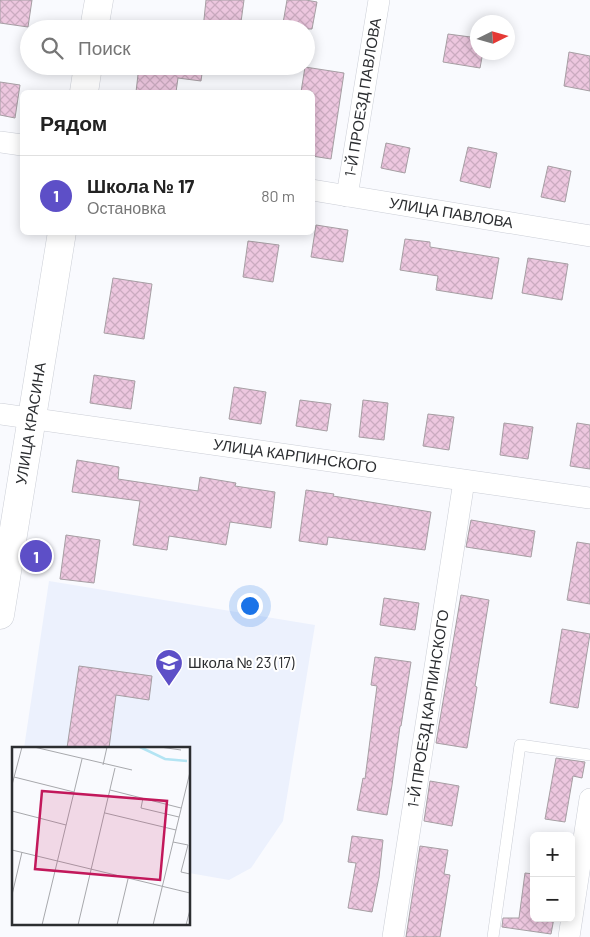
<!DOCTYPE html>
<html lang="ru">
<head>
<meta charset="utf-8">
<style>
	:root { --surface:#fff; --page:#f2f2f2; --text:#222; --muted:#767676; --line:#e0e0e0; --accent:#5d4fc7 }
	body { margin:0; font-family:Barlow,sans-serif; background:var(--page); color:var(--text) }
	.controls { position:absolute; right:15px; bottom:15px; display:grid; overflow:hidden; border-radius:8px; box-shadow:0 2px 12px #0003 }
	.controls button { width:45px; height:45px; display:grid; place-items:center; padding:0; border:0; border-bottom:1px solid var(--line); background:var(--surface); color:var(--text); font:25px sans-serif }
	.compass { position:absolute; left:470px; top:15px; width:45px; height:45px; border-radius:50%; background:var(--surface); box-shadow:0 2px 12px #0003; rotate:85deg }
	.you { position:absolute; left:249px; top:605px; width:18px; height:18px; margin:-12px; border:4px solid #fff; border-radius:50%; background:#1a73e8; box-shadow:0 0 0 8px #1a73e833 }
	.badge { display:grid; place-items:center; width:32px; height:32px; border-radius:50%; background:var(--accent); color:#fff; font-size:16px; font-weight:700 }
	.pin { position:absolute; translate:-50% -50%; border:2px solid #fff; box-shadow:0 1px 5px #0006 }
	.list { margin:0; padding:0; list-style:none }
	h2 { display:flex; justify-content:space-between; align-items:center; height:65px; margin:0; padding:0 20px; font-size:21px }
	h2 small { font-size:16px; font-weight:400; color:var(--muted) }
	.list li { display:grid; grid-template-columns:32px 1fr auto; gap:15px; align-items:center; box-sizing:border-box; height:80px; padding:0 20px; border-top:1px solid var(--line) }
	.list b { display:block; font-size:19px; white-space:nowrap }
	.list p { margin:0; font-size:16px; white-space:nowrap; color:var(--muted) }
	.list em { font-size:16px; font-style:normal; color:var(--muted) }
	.icon { flex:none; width:28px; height:28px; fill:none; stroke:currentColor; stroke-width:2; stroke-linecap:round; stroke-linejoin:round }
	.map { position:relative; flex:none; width:590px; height:937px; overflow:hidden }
	.search { position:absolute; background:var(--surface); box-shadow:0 2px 12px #0003; left:20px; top:20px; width:295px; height:55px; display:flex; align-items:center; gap:12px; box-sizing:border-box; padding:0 18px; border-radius:28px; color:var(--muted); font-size:19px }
	.panel { position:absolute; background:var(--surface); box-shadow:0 2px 12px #0003; left:20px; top:90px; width:295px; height:145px; border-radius:8px }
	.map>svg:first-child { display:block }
	.built { fill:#ecf1fd }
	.building { fill:url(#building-cross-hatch); stroke:#a69ea3 }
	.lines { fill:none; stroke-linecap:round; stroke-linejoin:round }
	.lane-casing { stroke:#cbced6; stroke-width:12 }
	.street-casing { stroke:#cbced6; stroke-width:22 }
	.secondary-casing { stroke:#cbced6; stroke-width:29 }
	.lane { stroke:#fff; stroke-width:11 }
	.street { stroke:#fff; stroke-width:21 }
	.secondary { stroke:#fff; stroke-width:28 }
	.labels { text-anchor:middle; stroke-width:4; stroke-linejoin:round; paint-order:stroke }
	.street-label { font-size:15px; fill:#2c2e31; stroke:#fff }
	.poi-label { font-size:15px; fill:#2c2e31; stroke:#fff; text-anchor:start }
	.inset-river { fill:none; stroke:#b3e4f3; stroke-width:2.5 }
	.inset-road { fill:none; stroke:#a7a8ac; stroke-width:1 }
	.view { fill:#c2185b; fill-opacity:0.15; stroke:#c2185b; stroke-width:2.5 }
	.inset-edge { fill:none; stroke:#2c2e31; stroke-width:2.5 }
</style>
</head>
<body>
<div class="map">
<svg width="590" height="937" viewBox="0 0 590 937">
	<defs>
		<pattern id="building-cross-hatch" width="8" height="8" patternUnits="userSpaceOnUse" patternTransform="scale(1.25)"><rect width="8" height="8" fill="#edc7df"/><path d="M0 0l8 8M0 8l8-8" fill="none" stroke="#cbabc0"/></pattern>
	</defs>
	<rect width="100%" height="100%" fill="#f9fafe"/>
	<polygon class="built" points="49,581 315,625 283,821 251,868 229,880 189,873 189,748 24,748"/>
	<g class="building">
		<polygon points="0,0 32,0 28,27 0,23"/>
		<polygon points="206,0 244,0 240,29 203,29"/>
		<polygon points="287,0 306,0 317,2 312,29 282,29"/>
		<polygon points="448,34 478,38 478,52 483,52 480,68 443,62"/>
		<polygon points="569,52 590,56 590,91 564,86"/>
		<polygon points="139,66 203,66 201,81 178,78 176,92 136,92"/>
		<polygon points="305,67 344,73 331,159 312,156 312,92 301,92"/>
		<polygon points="0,82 20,85 15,118 0,115"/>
		<polygon points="386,143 410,148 405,173 381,168"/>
		<polygon points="468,147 497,153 490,188 460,181"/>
		<polygon points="548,166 571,171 565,202 541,197"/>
		<polygon points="316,225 348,230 343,262 311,257"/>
		<polygon points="405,239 430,242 430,247 499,258 492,299 436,290 438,276 400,270"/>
		<polygon points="248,241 279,245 273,282 243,277"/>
		<polygon points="528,258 568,264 562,300 522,293"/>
		<polygon points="113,278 152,284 144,339 104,333"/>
		<polygon points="94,375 135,381 131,409 90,403"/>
		<polygon points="234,387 266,392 261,424 229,419"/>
		<polygon points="300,400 331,404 327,431 296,426"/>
		<polygon points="363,400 388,403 384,440 359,437"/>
		<polygon points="428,414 454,417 449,450 423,446"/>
		<polygon points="504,423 533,427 528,459 500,455"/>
		<polygon points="577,423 590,425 590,469 570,466"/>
		<polygon points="77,460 119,467 118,479 198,491 200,477 236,483 235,486 275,492 271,528 230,522 226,545 169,536 167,550 133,545 140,501 72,492"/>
		<polygon points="306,490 334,494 333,496 431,512 425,550 328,537 327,545 299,541"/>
		<polygon points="471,520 535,531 531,557 466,547"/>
		<polygon points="66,535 100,540 94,583 60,579"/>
		<polygon points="577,542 590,544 590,604 567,600"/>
		<polygon points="461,595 489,600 475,686 477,687 467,748 436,743"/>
		<polygon points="384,598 419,603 415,630 380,625"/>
		<polygon points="562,629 590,634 578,708 550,703"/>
		<polygon points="375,657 411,662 401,726 400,726 392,785 387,815 357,810 363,778 365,779 377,686 371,685"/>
		<polygon points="79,666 152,676 149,700 116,695 109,748 67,748"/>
		<polygon points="556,758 585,762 582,778 573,776 565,822 545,819"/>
		<polygon points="430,781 459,786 452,826 424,821"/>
		<polygon points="352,836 383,840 379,877 372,912 348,908 356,863 348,862"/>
		<polygon points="420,846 448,850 444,874 450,875 440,937 406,937"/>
		<polygon points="525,873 534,874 534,918 554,918 551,934 502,927 503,918 519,918"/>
	</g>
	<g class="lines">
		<defs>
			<polyline id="lane" points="493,937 520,745 590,755"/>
			<g id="street">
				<polyline points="0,142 22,145"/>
				<path id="s1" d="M 312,190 L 590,236"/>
				<path id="s2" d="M 347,196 L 379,0"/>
				<path id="s3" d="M 0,414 L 590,498"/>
				<path id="s4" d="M 393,937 L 464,481"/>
				<polyline points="569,937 590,799"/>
			</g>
			<g id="secondary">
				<polyline points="94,29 99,0"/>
				<polyline points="84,92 88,66"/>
				<path id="s5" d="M 0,615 L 62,232"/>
			</g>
		</defs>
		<use href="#lane" class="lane-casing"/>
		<use href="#street" class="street-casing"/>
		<use href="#secondary" class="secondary-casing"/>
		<use href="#lane" class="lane"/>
		<use href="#street" class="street"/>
		<use href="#secondary" class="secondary"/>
	</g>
	<defs>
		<symbol id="school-pin" viewBox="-11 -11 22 30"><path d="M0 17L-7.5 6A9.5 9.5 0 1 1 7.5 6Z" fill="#5d4fc7" stroke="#fff"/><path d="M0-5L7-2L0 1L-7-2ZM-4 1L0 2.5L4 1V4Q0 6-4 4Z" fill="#fff"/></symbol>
	</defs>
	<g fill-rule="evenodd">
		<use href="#school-pin" x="153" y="647" width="32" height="43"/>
	</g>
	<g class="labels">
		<g class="street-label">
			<text dy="5" stroke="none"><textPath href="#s2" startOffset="100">1-Й ПРОЕЗД ПАВЛОВА</textPath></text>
			<text dy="5" stroke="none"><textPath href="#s1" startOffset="141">УЛИЦА ПАВЛОВА</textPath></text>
			<text dy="5" stroke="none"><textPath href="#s5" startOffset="194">УЛИЦА КРАСИНА</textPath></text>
			<text dy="5" stroke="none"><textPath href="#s3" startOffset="298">УЛИЦА КАРПИНСКОГО</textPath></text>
			<text dy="5" stroke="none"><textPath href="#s4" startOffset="231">1-Й ПРОЕЗД КАРПИНСКОГО</textPath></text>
		</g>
		<g class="poi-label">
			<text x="188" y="668">Школа № 23 (17)</text>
		</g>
	</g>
	<g transform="translate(12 747)">
		<rect width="178" height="178" fill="#f9fafe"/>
		<path class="inset-river" d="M 128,0 L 153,12 L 175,14"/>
		<path class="inset-road" d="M 22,0 L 120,23M 148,0 L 169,3M 91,18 L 95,0M 2,30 L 62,45M 0,38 L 10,0M 98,43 L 169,61M 131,51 L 129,61 L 167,70M 0,64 L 54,78M 93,66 L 164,83M 161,95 L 176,98M 176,98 L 169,125 L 178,127M 0,103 L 178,146M 0,148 L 10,105M 30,178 L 70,12M 66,178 L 103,21M 105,178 L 116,132M 141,178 L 178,25M 174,178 L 178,163"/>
		<path class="view" d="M 30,44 L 155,54 L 148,133 L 23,122 Z"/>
		<rect width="178" height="178" class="inset-edge"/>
	</g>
</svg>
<div class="controls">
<button>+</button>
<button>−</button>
</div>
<svg class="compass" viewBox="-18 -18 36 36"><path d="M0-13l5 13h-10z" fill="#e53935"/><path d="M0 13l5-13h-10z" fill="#767676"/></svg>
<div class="you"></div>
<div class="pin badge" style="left:36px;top:556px">1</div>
<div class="search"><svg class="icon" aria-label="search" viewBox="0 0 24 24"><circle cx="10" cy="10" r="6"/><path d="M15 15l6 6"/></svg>Поиск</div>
<section class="panel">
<h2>Рядом<small></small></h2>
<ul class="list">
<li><span class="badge">1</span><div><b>Школа № 17</b><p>Остановка</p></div><em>80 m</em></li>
</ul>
</section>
</div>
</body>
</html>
